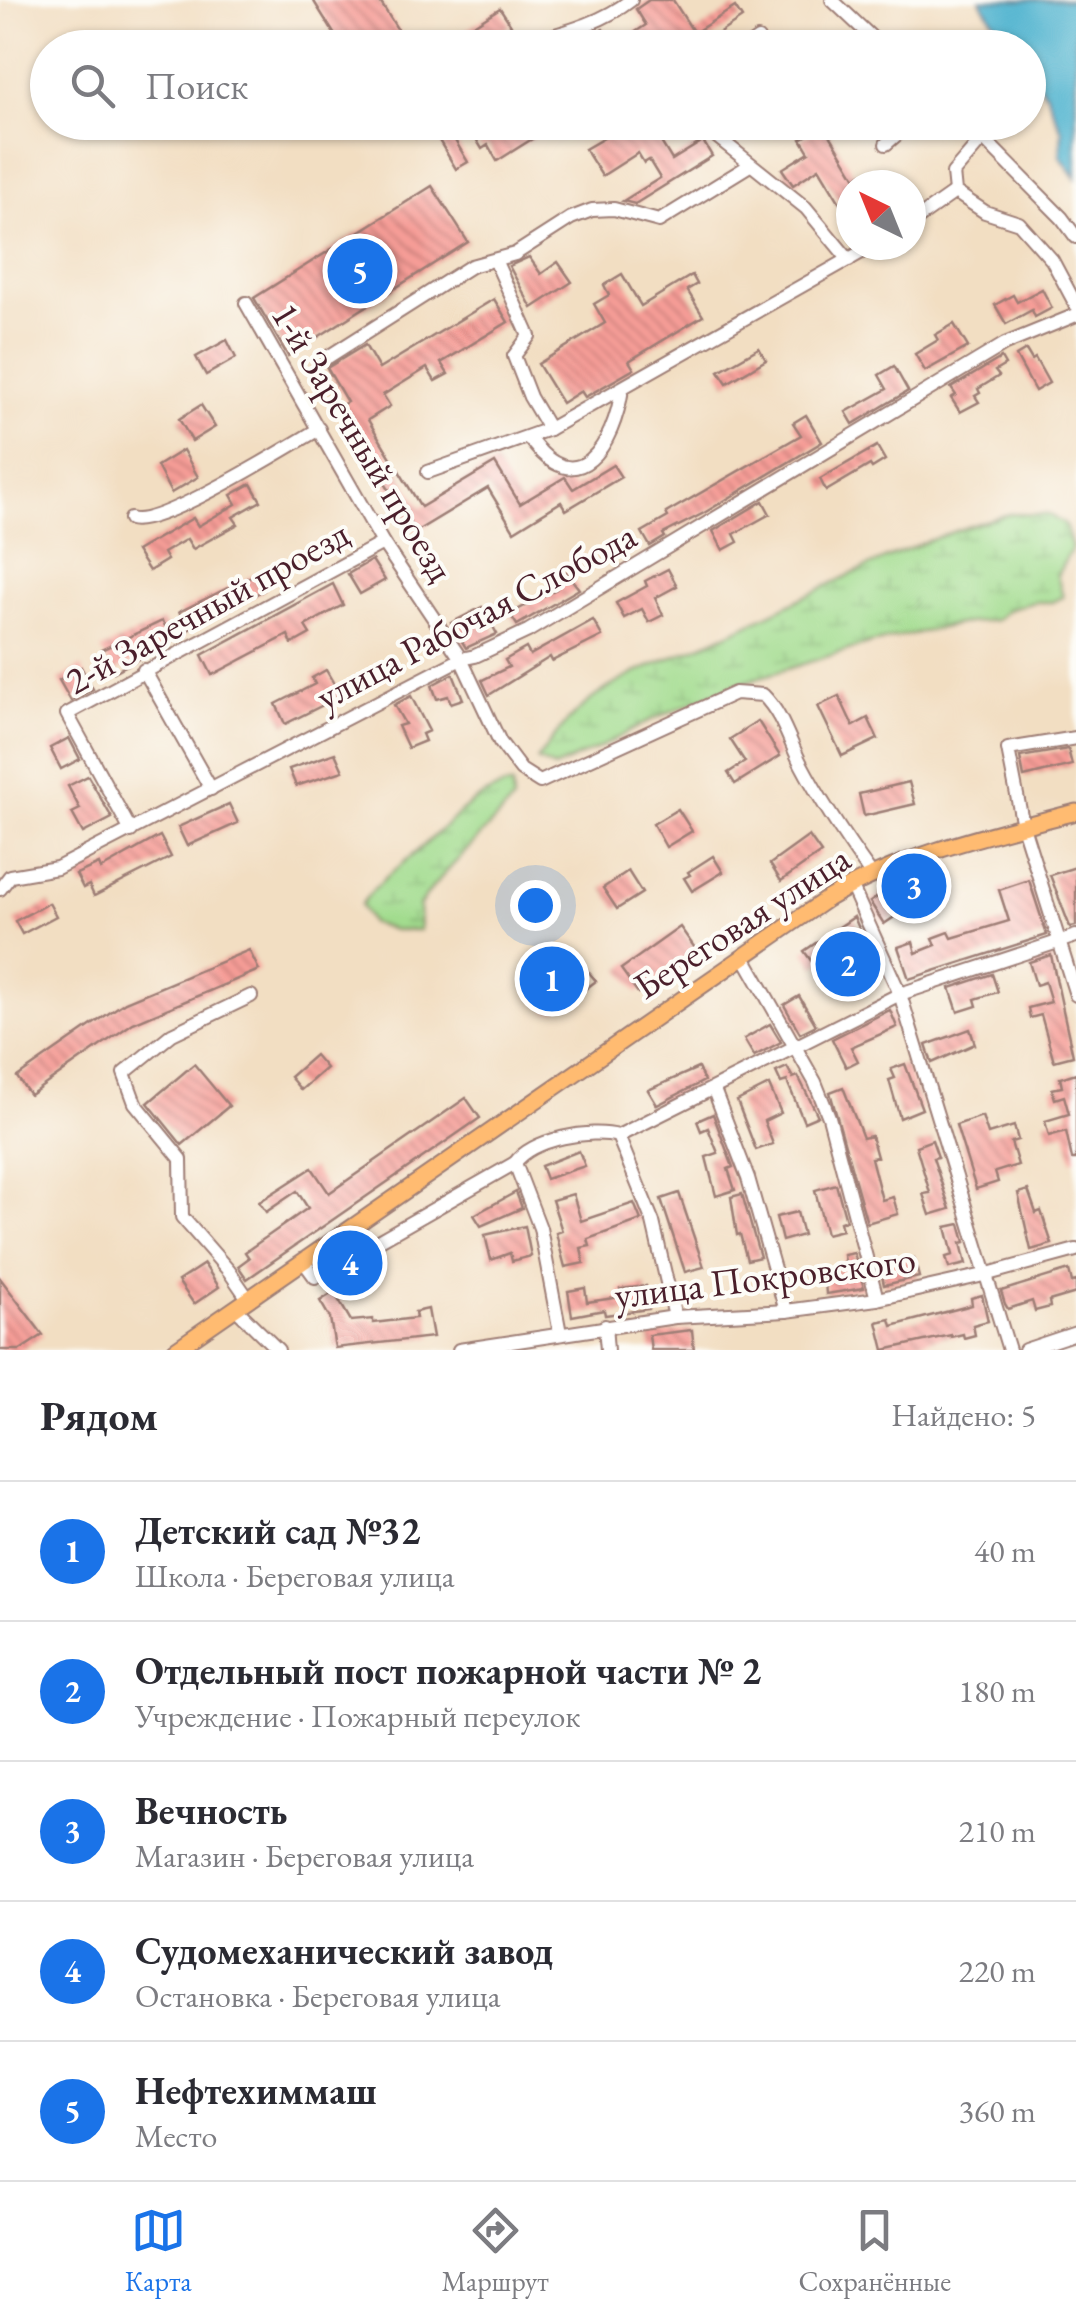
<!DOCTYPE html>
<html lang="ru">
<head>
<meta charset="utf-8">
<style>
	:root { --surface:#fff; --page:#f2f2f3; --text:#2b2b33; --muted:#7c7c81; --line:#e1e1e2; --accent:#1a73e8 }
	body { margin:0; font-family:"EB Garamond",serif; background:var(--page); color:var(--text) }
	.compass { position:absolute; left:836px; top:170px; width:90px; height:90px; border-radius:50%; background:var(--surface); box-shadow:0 2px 8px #0004; rotate:317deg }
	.you { position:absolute; left:535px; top:905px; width:35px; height:35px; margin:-25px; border:8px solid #fff; border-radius:50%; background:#1a73e8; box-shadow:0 0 0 15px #1a73e833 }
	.badge { display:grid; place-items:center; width:65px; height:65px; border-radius:50%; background:var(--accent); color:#fff; font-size:32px; font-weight:700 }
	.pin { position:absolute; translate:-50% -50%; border:5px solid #fff; box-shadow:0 2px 10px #0006 }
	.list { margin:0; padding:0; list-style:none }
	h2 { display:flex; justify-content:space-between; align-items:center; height:130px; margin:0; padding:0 40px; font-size:42px }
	h2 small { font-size:32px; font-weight:400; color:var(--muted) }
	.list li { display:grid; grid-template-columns:65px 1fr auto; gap:30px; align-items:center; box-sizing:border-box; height:140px; padding:0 40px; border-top:2px solid var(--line) }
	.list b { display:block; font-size:38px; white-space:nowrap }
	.list p { margin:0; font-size:32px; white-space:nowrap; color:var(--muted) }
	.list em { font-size:32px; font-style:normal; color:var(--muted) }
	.icon { flex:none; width:55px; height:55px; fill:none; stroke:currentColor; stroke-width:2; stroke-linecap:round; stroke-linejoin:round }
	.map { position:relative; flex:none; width:1076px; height:1350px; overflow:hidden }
	.search { position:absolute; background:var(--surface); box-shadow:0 2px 8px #0004; left:30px; right:30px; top:30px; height:110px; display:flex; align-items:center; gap:25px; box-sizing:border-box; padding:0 35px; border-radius:55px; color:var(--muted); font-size:38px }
	.sheet { height:830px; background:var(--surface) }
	nav { display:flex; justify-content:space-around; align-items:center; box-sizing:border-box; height:140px; border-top:2px solid var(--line); background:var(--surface); font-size:28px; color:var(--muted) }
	nav a { display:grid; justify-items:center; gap:5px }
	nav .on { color:var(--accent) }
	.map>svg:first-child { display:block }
	.wetland { fill:url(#wetland-marsh); stroke:#767e5c; stroke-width:2.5 }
	.water { fill:#50b3cf; stroke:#4d697d; stroke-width:2.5 }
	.building { fill:url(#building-back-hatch) }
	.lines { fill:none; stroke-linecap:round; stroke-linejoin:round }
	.minor-casing { stroke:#9e7e76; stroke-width:16 }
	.major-casing { stroke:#9e7e76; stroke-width:19 }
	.minor { stroke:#fff; stroke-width:12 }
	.major { stroke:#ffbb71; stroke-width:15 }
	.labels { text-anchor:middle; stroke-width:8; stroke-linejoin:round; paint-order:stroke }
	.street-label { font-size:38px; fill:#4a1f2b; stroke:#fdfcf7 }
</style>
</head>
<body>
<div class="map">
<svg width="1076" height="1350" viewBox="0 0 1076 1350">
	<defs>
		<pattern id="wetland-marsh" width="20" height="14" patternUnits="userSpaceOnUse" patternTransform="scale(2.5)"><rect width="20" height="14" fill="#a2dc8e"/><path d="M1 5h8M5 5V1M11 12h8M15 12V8" fill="none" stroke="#8dbc7b"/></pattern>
		<pattern id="building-back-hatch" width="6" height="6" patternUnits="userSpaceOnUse" patternTransform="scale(2.5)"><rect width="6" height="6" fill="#f69d97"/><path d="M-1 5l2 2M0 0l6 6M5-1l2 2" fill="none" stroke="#c97f7b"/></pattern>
	</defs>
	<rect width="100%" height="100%" fill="#fdfcf7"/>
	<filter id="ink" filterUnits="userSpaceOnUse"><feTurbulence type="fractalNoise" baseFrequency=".01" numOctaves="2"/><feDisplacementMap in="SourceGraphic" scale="20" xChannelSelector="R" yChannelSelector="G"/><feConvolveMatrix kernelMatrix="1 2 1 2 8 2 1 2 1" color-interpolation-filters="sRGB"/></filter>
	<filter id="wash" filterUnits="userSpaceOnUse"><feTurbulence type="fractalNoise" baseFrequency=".0048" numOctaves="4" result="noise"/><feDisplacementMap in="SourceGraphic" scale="40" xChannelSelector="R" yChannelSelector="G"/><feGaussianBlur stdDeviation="2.25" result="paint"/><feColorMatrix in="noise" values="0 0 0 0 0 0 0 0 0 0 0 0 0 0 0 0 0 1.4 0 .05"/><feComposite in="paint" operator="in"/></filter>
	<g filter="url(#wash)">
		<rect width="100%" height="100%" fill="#f2dec2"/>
		<g class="wetland">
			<path d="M 1010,514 L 1049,515 L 1065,525 L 1072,548 L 1057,575 L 1063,597 L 1052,602 L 1034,602 L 1007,610 L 996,620 L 959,624 L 871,643 L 735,685 L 653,719 L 599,748 L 554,768 L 537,760 C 552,739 567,720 587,703 C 626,671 678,657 723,636 C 817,592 908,541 1010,514 Z"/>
			<path d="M 512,785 L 513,801 L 434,885 L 419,906 L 420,930 L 393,930 L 371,923 L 361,905 C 378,880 401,866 423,846 C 451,823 474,791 512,785 Z"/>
		</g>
		<polygon class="water" points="980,0 1076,0 1076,178 1060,156 1062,131 1046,94 1029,72 1028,48 1011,47"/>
		<g id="blocks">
			<g class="building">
				<polygon points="313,0 379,0 403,38 387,48 343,48"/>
				<polygon points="649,0 673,0 694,33 735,7 742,18 697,48 690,48 686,41 677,48 585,48 581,40 603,29 614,46 646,25 636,9"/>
				<polygon points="500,8 511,25 477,48 438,48"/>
				<polygon points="428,122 444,122 468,162 456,169"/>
				<polygon points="466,122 559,122 497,161 488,145 482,149"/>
				<polygon points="601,122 675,122 656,134 672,160 703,141 712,156 635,204 623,201 660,178 649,160 644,163 638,153 602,176 585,149 609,135"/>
				<polygon points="824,125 856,178 862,174 869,185 851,185 851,221 819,168 793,185 782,169 809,152 801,139"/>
				<polygon points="432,186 468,242 288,356 254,298"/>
				<polygon points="529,257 541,274 558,262 572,282 532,308 509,266"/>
				<polygon points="622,274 641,306 692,275 697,284 687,290 703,316 629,361 634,369 585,397 581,391 562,403 538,364 605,323 594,304 609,295 604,285"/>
				<polygon points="1042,289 1052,308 1035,317 1032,310 1006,324 995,305 1013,295 1017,302"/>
				<polygon points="494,299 508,322 441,363 448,374 435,381 427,368 383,395 390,406 368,420 421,507 495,463 520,504 565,477 573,489 613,465 621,477 566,510 561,502 514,531 488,488 415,532 338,407 347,402 327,368 365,345 379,369"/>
				<polygon points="954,324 968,347 925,371 915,354 938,340 935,335"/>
				<polygon points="227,340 236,358 206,375 196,357"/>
				<polygon points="759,348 766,360 727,383 719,371"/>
				<polygon points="1026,350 1032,360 1035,358 1049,383 1035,391 1016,356"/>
				<polygon points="1001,358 1005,365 995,371 999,376 978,389 980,393 975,396 979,402 960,412 951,398 956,395 951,388"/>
				<polygon points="894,366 908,391 853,424 846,412 887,389 879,375"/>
				<polygon points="201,405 215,427 192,441 179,419"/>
				<polygon points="806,415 822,442 704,513 663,534 665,537 650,546 642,532 668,517 666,513 801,435 793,423"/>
				<polygon points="877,446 885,460 872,468 870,465 826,491 820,479"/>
				<polygon points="183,450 198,477 171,493 157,466"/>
				<polygon points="251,484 261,501 233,517 238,524 193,549 187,539 163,553 167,560 149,571 136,551 193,518 198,526 236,504 231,495"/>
				<polygon points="763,501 770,514 734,534 738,542 723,550 713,531"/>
				<polygon points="372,560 385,580 360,594 348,574"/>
				<polygon points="668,569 677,586 655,598 663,615 649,622 642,609 624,618 616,603 647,586 645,581"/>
				<polygon points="566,572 579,589 517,625 510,614 556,589 551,582"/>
				<polygon points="256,574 264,590 188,630 179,612"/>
				<polygon points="333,584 343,605 305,626 310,634 292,644 288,635 212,675 202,655"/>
				<polygon points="482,607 497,634 466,648 451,623"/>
				<polygon points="593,620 602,636 552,661 550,657 489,695 482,680 509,667 505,660 526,648 530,655"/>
				<polygon points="162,621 174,640 114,672 101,650"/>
				<polygon points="81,667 93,689 71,701 59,680"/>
				<polygon points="326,670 341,696 285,724 276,704 315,684 312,678"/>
				<polygon points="453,674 463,699 451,703 448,696 437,699 432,685"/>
				<polygon points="411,696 429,731 422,734 425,741 408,748 398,726 405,724 394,705"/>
				<polygon points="839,696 853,726 868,718 878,739 842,756 818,706"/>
				<polygon points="758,721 780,756 735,784 728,773 745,762 730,739"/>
				<polygon points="69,738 80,759 61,769 50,748"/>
				<polygon points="1068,749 1072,765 1024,777 1020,757"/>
				<polygon points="335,753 343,771 296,786 289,769"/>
				<polygon points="88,776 112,818 83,833 72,813 80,809 68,786"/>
				<polygon points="909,782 915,804 864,816 859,794"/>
				<polygon points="229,804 238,823 187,846 178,827"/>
				<polygon points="678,809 692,831 666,847 653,824"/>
				<polygon points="160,836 171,857 94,896 89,885 83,888 76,874 99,864 101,869"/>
				<polygon points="809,836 821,853 781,881 770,864"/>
				<polygon points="713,856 723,872 692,891 684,878 690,875 688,872"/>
				<polygon points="1076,867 1076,926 1070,927 1050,875"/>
				<polygon points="628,871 642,893 617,909 603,888"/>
				<polygon points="912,873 927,895 884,924 870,902"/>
				<polygon points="1029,880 1047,935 909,979 898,947 913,942 916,953 936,945 933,938 949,932 952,938 1009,921 999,890"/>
				<polygon points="49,903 56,916 22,934 15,921"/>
				<polygon points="854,917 866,944 851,955 847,949 823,965 821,962 815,966 804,951"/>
				<polygon points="680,927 697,951 638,993 621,969"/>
				<polygon points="249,950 259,970 133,1023 30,1095 17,1077 125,1002"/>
				<polygon points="1051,955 1073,1056 1054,1061 1041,1015 1030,1018 1028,1008 1051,1002 1045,982 1036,985 1029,962"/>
				<polygon points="578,959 596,981 555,1012 552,1009 549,1012 542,1003 546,1000 538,990"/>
				<polygon points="992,974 998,992 975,999 977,1006 958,1012 950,988"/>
				<polygon points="799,996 816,1025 800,1033 784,1005"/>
				<polygon points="890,1010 897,1027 851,1047 858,1061 846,1067 832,1039"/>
				<polygon points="770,1024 781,1042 754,1056 744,1039"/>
				<polygon points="970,1029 975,1044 932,1063 926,1045"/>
				<polygon points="315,1055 326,1068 301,1090 290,1077"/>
				<polygon points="194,1064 229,1106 182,1145 148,1103"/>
				<polygon points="905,1064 922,1109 900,1118 889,1080 895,1078 891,1069"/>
				<polygon points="787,1067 793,1078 798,1076 818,1116 804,1122 787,1081 781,1083 776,1072"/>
				<polygon points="698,1068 704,1081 657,1105 648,1090"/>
				<polygon points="1076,1073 1076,1159 1072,1159 1066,1131 1049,1136 1045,1121 1069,1114 1064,1096 1055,1099 1052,1089 1062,1087 1060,1078"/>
				<polygon points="769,1085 781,1113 764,1121 773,1144 756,1150 737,1101"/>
				<polygon points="843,1087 863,1138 871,1136 877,1157 871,1158 882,1200 893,1197 898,1214 867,1223 830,1092"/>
				<polygon points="466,1098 480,1118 247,1279 238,1266 249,1258 245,1252 308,1208 297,1191 266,1212 259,1202 312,1168 329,1193"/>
				<polygon points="713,1114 733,1167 728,1169 735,1190 716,1196 706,1157 718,1153 708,1128 701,1131 697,1121"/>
				<polygon points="982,1116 988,1134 1014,1126 1018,1140 1011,1142 1018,1165 995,1172 998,1182 976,1189 956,1125"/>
				<polygon points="932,1140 938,1157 933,1158 950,1209 930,1215 923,1194 930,1193 916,1146"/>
				<polygon points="579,1151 585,1166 546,1179 541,1166"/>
				<polygon points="836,1184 846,1220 840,1222 842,1230 826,1234 815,1190"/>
				<polygon points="1028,1190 1036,1213 1041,1211 1052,1244 1031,1250 1018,1193"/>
				<polygon points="516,1192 522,1208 481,1226 474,1215"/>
				<polygon points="679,1193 704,1267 685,1272 661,1199"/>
				<polygon points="573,1194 581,1221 634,1203 641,1220 588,1239 590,1246 581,1248 584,1263 565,1267 556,1233 562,1231 552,1200"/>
				<polygon points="742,1194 760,1257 747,1260 740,1234 737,1235 731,1197"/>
				<polygon points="797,1212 803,1235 782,1241 776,1217"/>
				<polygon points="960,1224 965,1242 961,1243 966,1264 949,1268 946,1257 953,1255 946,1227"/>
				<polygon points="525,1226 531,1256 512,1261 510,1253 491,1260 485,1235"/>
				<polygon points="854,1253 864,1288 826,1294 824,1271 846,1269 844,1255"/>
				<polygon points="914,1258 919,1277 884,1285 880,1266"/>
				<polygon points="204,1264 219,1287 194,1304 178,1281"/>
				<polygon points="1069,1270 1072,1282 1076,1281 1076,1293 1049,1301 1050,1307 1035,1311 1032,1301 1008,1309 1005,1304 1001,1291"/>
				<polygon points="0,1278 43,1335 20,1350 0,1350"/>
				<polygon points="646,1286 649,1309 605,1315 604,1310 572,1316 568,1291 585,1288 587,1302 621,1297 620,1289"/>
				<polygon points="334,1292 351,1321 373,1319 373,1323 416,1318 415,1312 428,1309 433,1337 335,1348 330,1318 320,1301"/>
				<polygon points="982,1295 988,1321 973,1325 975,1335 964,1338 963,1334 951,1337 951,1335 884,1350 877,1322 890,1319 892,1326 972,1305 971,1298"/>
				<polygon points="692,1330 694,1350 651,1350 649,1335"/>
			</g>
		</g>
	</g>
	<g filter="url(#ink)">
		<use href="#blocks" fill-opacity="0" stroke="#9e7e76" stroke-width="2.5"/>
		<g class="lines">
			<defs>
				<g id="minor">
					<polyline points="832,0 883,48"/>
					<path d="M 511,48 C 552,35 597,27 631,0"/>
					<polyline points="745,48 758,39"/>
					<polyline points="705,122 706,128 806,208 849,260"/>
					<polyline points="967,122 1062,218 1076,237"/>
					<polyline points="984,137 953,173 955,192 985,212 1019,223 1052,260 1076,305"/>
					<polyline points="886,144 911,122"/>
					<polyline points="911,223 955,192"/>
					<polyline points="496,262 529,336 514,356 530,397 549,429"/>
					<path d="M 246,303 L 383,543 L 461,659 L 500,742 L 521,770 L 540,782 L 735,693 L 763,695 C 782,714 788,738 800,762 C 821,802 845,838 871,874"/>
					<polyline points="328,357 471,266 515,254 571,218 592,210 614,209 659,221 750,165"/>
					<path d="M 529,438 C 578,505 614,444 622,389"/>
					<polyline points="428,472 549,429 874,245"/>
					<path d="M 130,519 C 157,529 288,447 319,429"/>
					<polyline points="144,670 211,789"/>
					<polyline points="1076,738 1008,749 1023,826 1076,995"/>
					<polyline points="131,831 67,714 383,543"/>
					<polyline points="851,885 900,994 1009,1350"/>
					<polyline points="0,889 10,876 57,868 461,659 475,656 528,631 1005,344 1076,315"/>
					<polyline points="744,957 815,1082 829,1117 877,1299"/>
					<polyline points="714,1090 748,1178 786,1311"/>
					<polyline points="618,1136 653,1222 675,1317"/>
					<path d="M 515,1163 C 532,1139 591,1128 618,1136 L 900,994 L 1076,936"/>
					<polyline points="304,1262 315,1277 515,1163 540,1228 560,1333"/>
					<polyline points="249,1300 229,1271 182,1217 181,1159 135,1103 124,1073 172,1034 251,996"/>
					<polyline points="236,1309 278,1350"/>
					<polyline points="605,1326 607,1350"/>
					<polyline points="459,1350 675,1317 786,1311 877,1299 984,1275 1076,1250"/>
					<polyline points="1025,1350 1076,1333"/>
				</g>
				<path id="major" d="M 175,1350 L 827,899 C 906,853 988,835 1076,812"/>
			</defs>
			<use href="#minor" class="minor-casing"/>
			<use href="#major" class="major-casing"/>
			<use href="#minor" class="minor"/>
			<use href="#major" class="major"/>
		</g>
	</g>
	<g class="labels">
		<g class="street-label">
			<text transform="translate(363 442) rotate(59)" y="13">1-й Заречный проезд</text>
			<text transform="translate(207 607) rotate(-29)" y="13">2-й Заречный проезд</text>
			<text transform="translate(476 616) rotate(-28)" y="13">улица Рабочая Слобода</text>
			<text transform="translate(742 922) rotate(-33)" y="13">Береговая улица</text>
			<text transform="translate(765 1277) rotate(-7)" y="13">улица Покровского</text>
		</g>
	</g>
</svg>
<svg class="compass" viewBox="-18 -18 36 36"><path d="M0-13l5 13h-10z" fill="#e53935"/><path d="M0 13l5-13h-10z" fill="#7c7c81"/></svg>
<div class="you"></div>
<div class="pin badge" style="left:552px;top:979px">1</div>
<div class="pin badge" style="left:848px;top:964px">2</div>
<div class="pin badge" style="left:914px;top:886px">3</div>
<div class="pin badge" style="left:350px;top:1263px">4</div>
<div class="pin badge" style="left:360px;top:271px">5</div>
<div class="search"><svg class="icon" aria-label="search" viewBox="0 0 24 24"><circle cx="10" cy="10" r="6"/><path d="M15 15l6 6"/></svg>Поиск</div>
</div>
<section class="sheet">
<h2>Рядом<small>Найдено: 5</small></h2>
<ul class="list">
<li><span class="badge">1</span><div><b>Детский сад №32</b><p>Школа · Береговая улица</p></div><em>40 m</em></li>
<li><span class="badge">2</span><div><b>Отдельный пост пожарной части № 2</b><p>Учреждение · Пожарный переулок</p></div><em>180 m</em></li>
<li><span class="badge">3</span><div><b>Вечность</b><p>Магазин · Береговая улица</p></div><em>210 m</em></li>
<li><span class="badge">4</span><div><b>Судомеханический завод</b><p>Остановка · Береговая улица</p></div><em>220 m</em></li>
<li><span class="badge">5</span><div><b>Нефтехиммаш</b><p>Место</p></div><em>360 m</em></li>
</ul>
</section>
<nav>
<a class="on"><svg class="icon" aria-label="map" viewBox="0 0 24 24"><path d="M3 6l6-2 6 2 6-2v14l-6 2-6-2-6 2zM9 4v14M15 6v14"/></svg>Карта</a>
<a><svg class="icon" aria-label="directions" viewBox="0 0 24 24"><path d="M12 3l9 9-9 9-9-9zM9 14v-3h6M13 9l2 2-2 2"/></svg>Маршрут</a>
<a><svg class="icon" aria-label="saved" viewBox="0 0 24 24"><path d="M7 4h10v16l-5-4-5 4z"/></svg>Сохранённые</a>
</nav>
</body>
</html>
